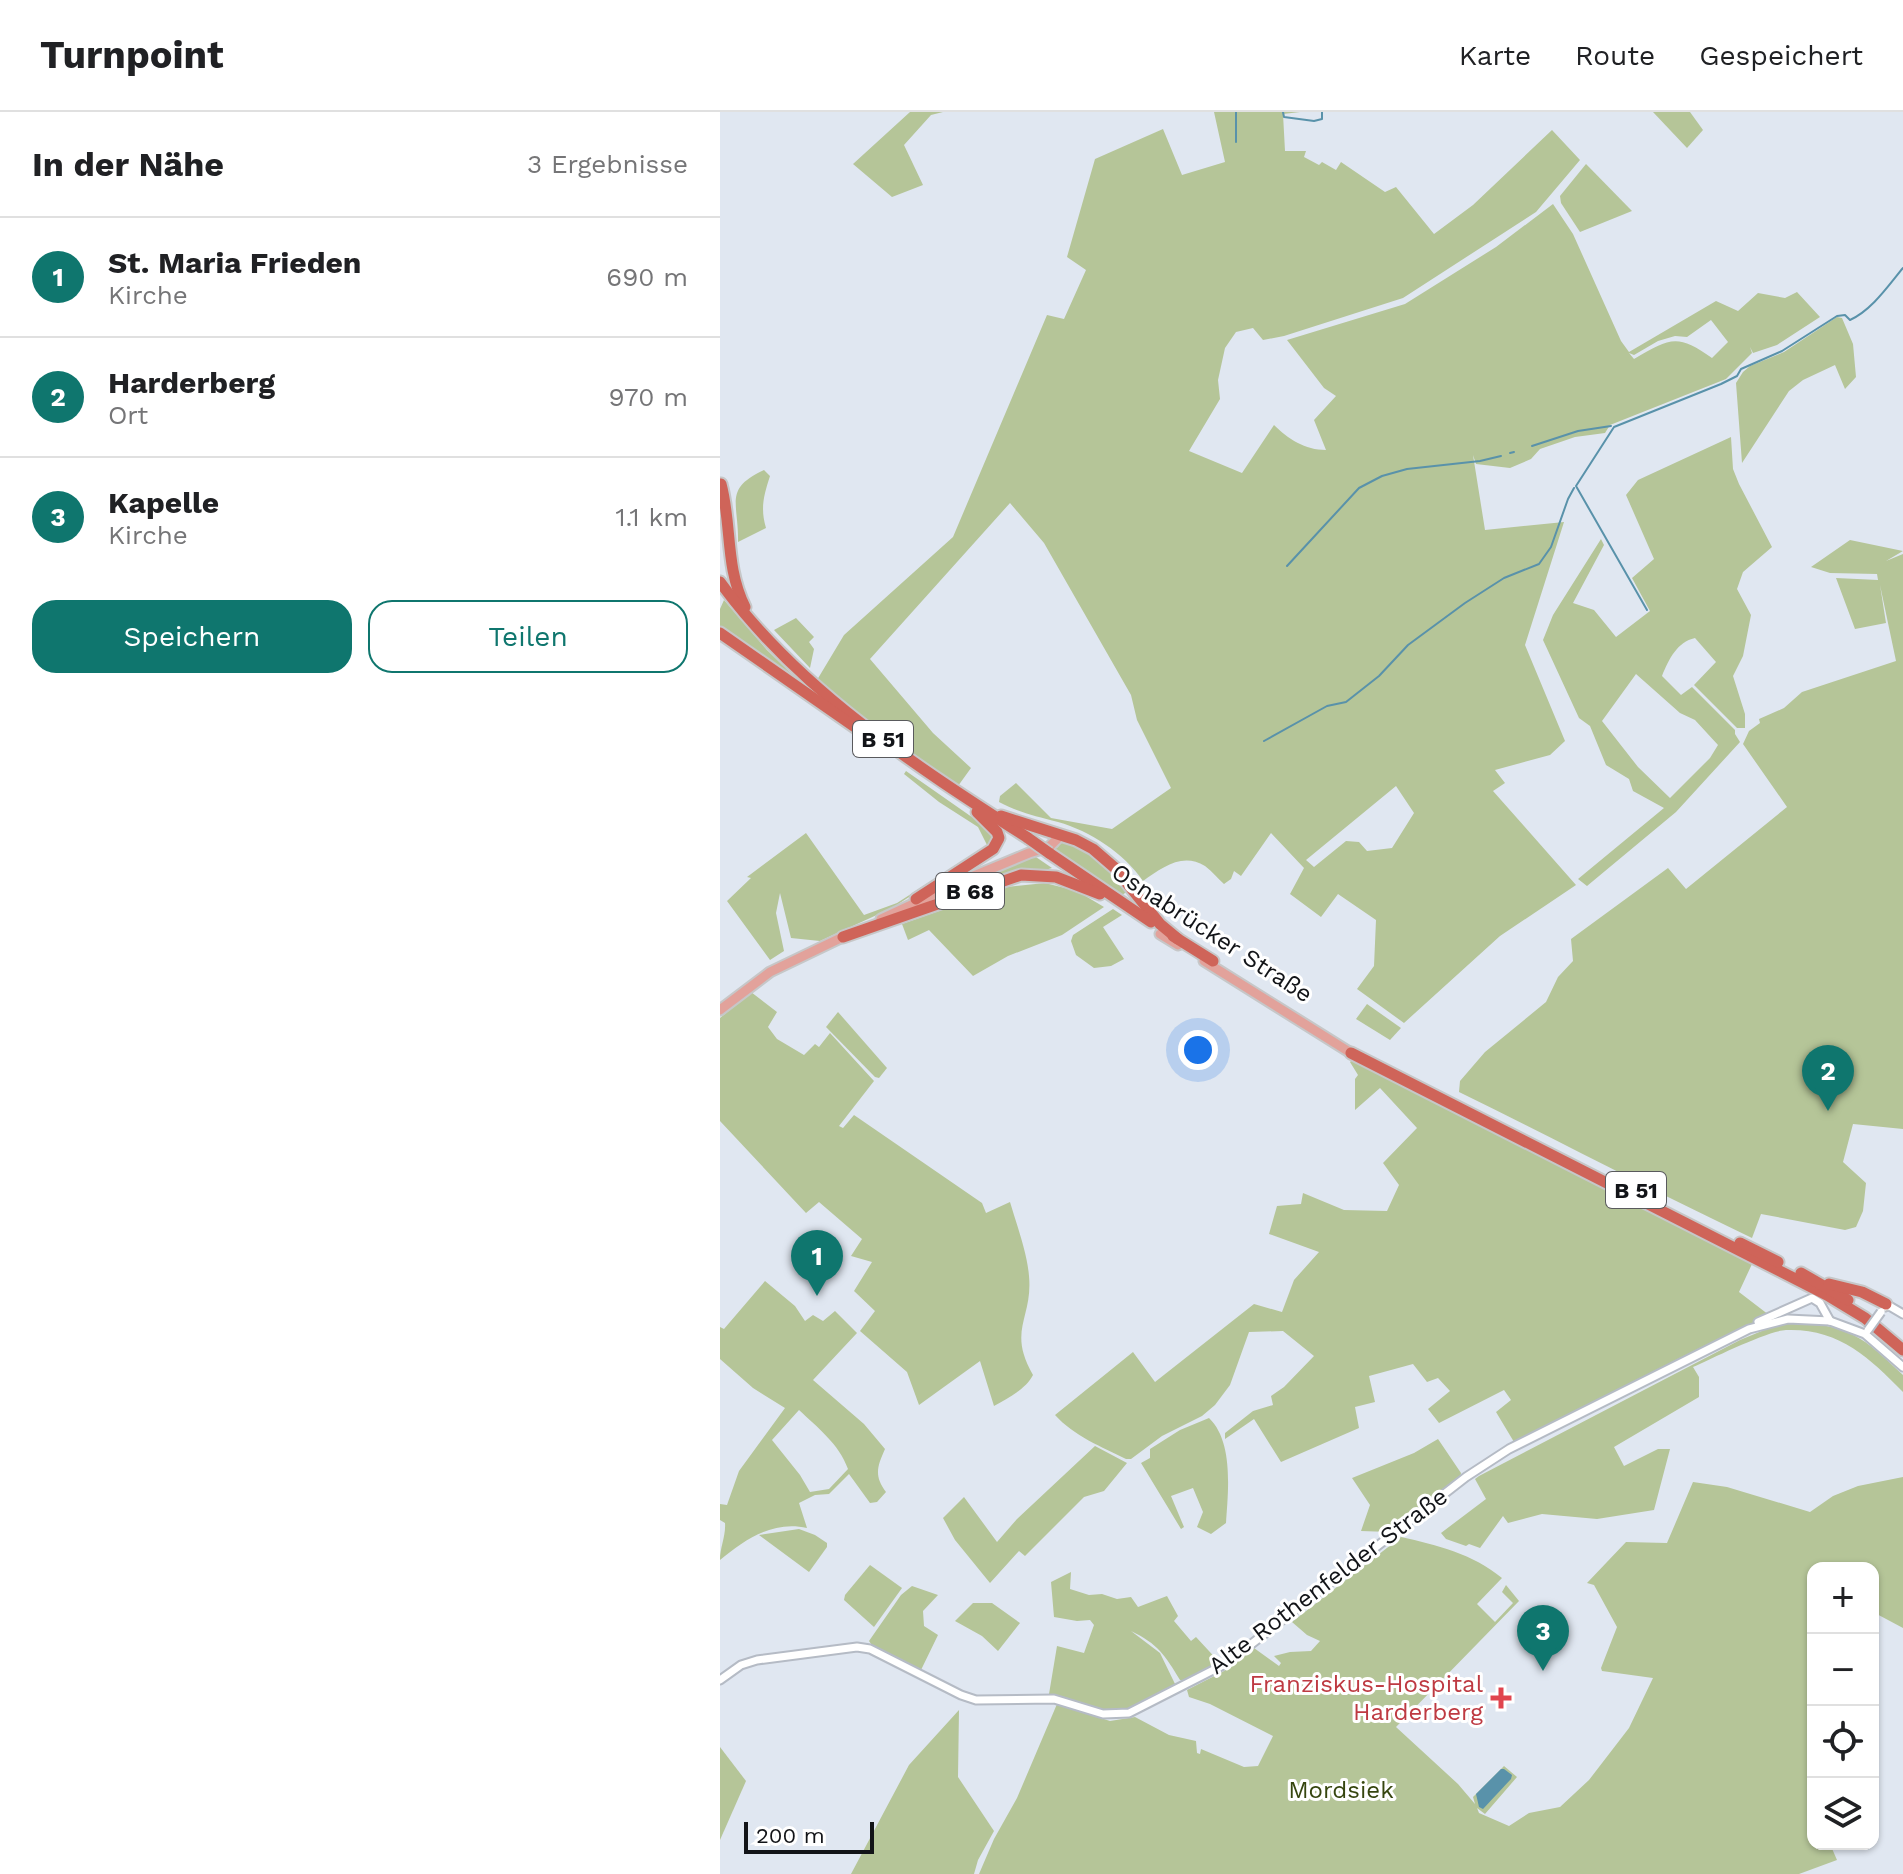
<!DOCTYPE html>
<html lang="de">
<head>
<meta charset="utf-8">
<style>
	:root { --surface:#fff; --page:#f2f2f2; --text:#202124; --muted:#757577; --line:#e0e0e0; --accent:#0f766e }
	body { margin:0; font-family:"Work Sans",sans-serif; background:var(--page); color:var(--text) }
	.controls { position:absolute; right:24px; bottom:24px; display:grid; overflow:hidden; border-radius:16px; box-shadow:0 2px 6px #0004 }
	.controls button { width:72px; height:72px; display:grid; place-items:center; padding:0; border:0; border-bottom:2px solid var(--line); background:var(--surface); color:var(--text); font:40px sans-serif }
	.scale { position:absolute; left:24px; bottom:20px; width:130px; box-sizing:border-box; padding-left:8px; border:4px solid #121418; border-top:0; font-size:22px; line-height:28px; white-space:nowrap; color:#121418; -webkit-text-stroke:6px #fff; paint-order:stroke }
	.you { position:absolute; left:478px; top:938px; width:28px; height:28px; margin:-20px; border:6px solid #fff; border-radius:50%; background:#1a73e8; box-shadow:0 0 0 12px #1a73e833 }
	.badge { display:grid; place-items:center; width:52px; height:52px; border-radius:50%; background:var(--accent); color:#fff; font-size:26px; font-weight:700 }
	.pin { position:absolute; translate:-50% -66px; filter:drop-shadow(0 2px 4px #0008) }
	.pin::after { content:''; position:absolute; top:42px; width:28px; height:24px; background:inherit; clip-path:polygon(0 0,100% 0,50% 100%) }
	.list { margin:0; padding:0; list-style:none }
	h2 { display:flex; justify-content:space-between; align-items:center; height:104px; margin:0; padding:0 32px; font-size:34px }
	h2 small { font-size:26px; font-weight:400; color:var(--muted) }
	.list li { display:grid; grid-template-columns:52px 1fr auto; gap:24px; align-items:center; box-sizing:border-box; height:120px; padding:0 32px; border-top:2px solid var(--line) }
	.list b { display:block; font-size:30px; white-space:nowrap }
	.list p { margin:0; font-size:26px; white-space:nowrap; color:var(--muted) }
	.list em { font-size:26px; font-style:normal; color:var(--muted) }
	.actions { display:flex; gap:16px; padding:24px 32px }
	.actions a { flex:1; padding:18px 0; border:2px solid var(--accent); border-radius:24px; text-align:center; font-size:28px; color:var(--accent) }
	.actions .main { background:var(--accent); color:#fff }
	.icon { flex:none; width:44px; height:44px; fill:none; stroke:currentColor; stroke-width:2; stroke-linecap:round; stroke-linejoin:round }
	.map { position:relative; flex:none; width:1183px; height:1762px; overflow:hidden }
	header { display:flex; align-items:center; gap:48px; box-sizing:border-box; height:112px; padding:0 40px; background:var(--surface); border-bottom:2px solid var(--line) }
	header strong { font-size:38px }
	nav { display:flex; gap:44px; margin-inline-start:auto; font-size:28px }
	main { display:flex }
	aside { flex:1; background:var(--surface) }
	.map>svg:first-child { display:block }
	.green { fill:#b5c598; fill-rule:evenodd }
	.water { fill:#5992aa }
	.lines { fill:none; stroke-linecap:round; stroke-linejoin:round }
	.stream { stroke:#5992aa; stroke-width:2 }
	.secondary-casing { stroke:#b5bbc5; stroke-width:11 }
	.primary-casing { stroke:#c6c7c8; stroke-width:13 }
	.highway-casing { stroke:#c6c7c8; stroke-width:15 }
	.secondary { stroke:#fff; stroke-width:7 }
	.primary { stroke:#e2a29b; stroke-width:9 }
	.highway { stroke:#cf6459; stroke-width:11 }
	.secondary-bridge-casing { stroke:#b5bbc5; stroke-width:11; stroke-linecap:butt }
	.highway-bridge-casing { stroke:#c6c7c8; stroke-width:15; stroke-linecap:butt }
	.secondary-bridge { stroke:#fff; stroke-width:7 }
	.highway-bridge { stroke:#cf6459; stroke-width:11 }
	.health-dot { fill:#e0444e; stroke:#fff; stroke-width:3 }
	.labels { text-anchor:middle; stroke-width:6; stroke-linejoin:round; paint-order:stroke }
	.shield { fill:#fff; stroke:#595a5d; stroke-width:2 }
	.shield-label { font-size:22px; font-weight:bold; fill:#121418 }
	.street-label { font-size:24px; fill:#121418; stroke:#fff }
	.health-label { font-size:24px; fill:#be3a42; stroke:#fff; text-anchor:end }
	.park-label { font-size:24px; fill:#36460f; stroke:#fff }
</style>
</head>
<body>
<header>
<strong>Turnpoint</strong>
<nav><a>Karte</a><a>Route</a><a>Gespeichert</a></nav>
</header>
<main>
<aside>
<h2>In der Nähe<small>3 Ergebnisse</small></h2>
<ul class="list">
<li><span class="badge">1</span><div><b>St. Maria Frieden</b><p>Kirche</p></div><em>690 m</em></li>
<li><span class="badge">2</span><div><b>Harderberg</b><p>Ort</p></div><em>970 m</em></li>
<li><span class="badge">3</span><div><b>Kapelle</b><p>Kirche</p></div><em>1.1 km</em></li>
</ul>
<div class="actions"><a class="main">Speichern</a><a>Teilen</a></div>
</aside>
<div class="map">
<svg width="1183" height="1762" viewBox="0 0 1183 1762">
	<rect width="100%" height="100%" fill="#e0e7f1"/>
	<g class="green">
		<polygon points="190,0 223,0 211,3 184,33 203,73 172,85 133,52"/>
		<path d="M 494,0 L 580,0 L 563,2 L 565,39 L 586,39 L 584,45 L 599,53 L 602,50 L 616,58 L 621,50 L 665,80 L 676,75 L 714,122 L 753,93 L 832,18 L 860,48 L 816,100 L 683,186 L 564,224 L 543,228 L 533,216 L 516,220 L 505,236 L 498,268 L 500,287 L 469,339 L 522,361 L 554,313 C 568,327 585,338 606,338 L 594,308 L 616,284 L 604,276 L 567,228 L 685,192 L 776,135 L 833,92 L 853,122 L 901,229 L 909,240 L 996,189 L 1018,199 L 1038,181 L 1065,186 L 1077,180 L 1100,205 L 1057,233 L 1033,241 L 1030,235 L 1032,241 L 1006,267 L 890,313 L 885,321 L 855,325 L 820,337 L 811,347 L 790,356 L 756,352 L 753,343 L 765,418 L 844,410 L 805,533 L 845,629 L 830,643 L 775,658 L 785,671 L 773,679 L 856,773 L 780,824 L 684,911 L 637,877 L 654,854 L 656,808 L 618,782 L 601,805 L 570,782 L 584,756 L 551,721 L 521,764 L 514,759 L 511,767 L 504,772 C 498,767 492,759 485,754 C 462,740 442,756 423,769 C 404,741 370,719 338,710 C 315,704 300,701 279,690 L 280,684 L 296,671 L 331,706 L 392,717 L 451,676 L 417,608 L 411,583 L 324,431 L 290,391 L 150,547 L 213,621 L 251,656 L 238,674 L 149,610 L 97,568 L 124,523 L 233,425 L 327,203 L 344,207 L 366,158 L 347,145 L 375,47 L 443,17 L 462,63 L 505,50 ZM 991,208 L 1008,230 L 992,246 C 957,221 950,226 914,247 L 909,241 L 914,243 L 938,229 L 955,224 L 967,225 ZM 676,674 L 694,701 L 672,736 L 647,739 L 639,730 L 626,729 L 594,755 L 586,748 Z"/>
		<polygon points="933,0 970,0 983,18 967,36"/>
		<polygon points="866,52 912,99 860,120 841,91 840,84"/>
		<polygon points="1117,205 1122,206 1133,232 1136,265 1125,277 1115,253 1083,268 1069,279 1022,351 1016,271 1023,260 1030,254 1064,240"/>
		<path d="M 1011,325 L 1013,357 L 1019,372 L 1052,435 L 1023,460 L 1017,477 L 1031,503 L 1023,544 L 1013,564 L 1025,602 L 1025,616 L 1017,616 L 974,573 L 996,550 L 975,526 C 957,530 949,547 942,564 L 961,583 L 972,575 L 1015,618 L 1015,622 L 1020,630 L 956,700 L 867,774 L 858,767 L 944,696 L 913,679 L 909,667 L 886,653 L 870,614 L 859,606 L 823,528 L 833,503 L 881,427 L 884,433 L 853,491 L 874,498 L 896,525 L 930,499 L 912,466 L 934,447 L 906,383 L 918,368 ZM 916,562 L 960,601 L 975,608 L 998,633 L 990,646 L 950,686 L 918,655 L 882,609 Z"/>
		<path d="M 44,358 L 50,364 C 44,383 40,396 46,416 L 18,430 C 19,391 3,377 44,358 Z"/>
		<path d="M 1130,428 L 1183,439 L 1166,449 L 1183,442 L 1183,1017 L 1133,1012 L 1123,1050 L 1146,1071 L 1143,1099 L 1136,1115 L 1125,1118 L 1041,1102 L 1032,1126 C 933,1079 837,1028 739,980 L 740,969 L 765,940 L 826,890 L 838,865 L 853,849 L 851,827 L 948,756 L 966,777 L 1067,695 L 1023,632 L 1029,619 L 1040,611 L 1039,607 L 1064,596 L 1082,580 L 1176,549 L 1160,473 L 1166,511 L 1135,517 L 1116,466 L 1158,468 L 1157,462 L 1110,461 L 1091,455 Z"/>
		<polygon points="4,488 47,538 86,576 0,517 0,497"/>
		<polygon points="76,506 94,525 89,530 94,537 90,556 54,518"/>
		<polygon points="186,659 269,717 274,724 273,731 172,796 100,829 71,826 60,781 56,801 64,839 50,848 7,789 31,766 27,765 86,721 144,803 177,791 267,733 258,715 219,690 184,662"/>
		<path d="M 343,726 C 371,737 389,756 408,779 L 399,785 L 332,738 L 338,735 Z"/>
		<polygon points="313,743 332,756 205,793 204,790"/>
		<polygon points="325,771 357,779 384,795 342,823 288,844 253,864 209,818 188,828 182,812 287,775"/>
		<polygon points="393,797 402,803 383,815 404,847 391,854 374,856 356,843 351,829 353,823"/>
		<path d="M 31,880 L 57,900 L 48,915 L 57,927 L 84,943 L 95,932 L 99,935 L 110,921 L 154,969 L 119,1014 L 123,1016 L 134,1003 L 262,1091 L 266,1101 L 290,1090 C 297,1114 307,1140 309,1164 C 313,1206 287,1218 313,1263 C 306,1277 288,1286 274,1294 L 260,1249 L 199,1293 L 187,1260 L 140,1219 L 155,1199 L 134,1179 L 152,1150 L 131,1144 L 142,1127 L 99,1090 L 86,1101 L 0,1009 L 0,906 Z"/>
		<polygon points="647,892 681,916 670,928 636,907"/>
		<polygon points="118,900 167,956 159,966 155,965 106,915"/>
		<path d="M 634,946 L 755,1011 L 1032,1152 L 1019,1180 L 1049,1203 L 794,1330 L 776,1300 L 791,1288 L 784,1278 L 719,1311 L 708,1297 L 730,1279 L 718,1266 L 707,1270 L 693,1252 L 649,1264 L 655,1290 L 635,1295 L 639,1316 L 561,1350 L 534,1307 L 505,1327 L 505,1321 L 533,1299 L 553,1293 L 551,1284 L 564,1275 L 594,1244 L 563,1219 L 529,1220 L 510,1273 L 495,1293 L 482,1304 L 442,1324 L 411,1347 L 406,1347 C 382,1335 354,1324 335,1303 L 413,1240 L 435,1270 L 534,1192 L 562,1200 L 574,1168 L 599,1140 L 549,1122 L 557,1094 L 581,1092 L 583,1081 L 624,1098 L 667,1099 L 679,1073 L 663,1051 L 697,1016 L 660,976 L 635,998 L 635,967 L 638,963 L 630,950 Z"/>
		<path d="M 45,1169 L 75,1194 L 85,1209 L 93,1203 L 103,1209 L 115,1199 L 137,1221 L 93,1268 L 144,1312 L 165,1337 C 157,1355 154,1364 166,1380 L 157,1390 L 150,1391 L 129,1362 L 109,1382 L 95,1383 L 79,1391 L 87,1416 C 53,1408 24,1428 0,1448 C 0,1435 6,1424 5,1411 L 0,1408 L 0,1392 L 7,1393 L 19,1359 L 65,1296 L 33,1276 L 0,1247 L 0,1215 L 4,1217 ZM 79,1298 C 98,1316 119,1332 128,1357 L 109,1377 L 90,1380 L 80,1363 L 52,1328 Z"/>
		<path d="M 1072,1211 C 1129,1212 1143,1225 1183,1263 L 1183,1280 C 1149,1245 1118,1216 1066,1218 C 1047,1219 993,1246 973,1255 L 979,1265 L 979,1285 L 894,1335 L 904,1354 L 938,1337 L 950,1337 L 934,1398 L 877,1407 L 822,1402 L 788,1411 L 783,1404 L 760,1436 L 749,1432 L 746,1434 L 726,1427 L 721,1421 L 766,1387 L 755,1367 L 759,1364 L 1020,1228 L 1049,1216 Z"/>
		<path d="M 489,1306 C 514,1330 508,1380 506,1411 L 491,1422 L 477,1415 L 483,1400 L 473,1376 L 451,1384 L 464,1415 L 461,1417 L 421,1351 L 430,1346 L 430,1337 L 460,1318 Z"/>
		<polygon points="718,1327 741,1361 740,1366 670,1420 641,1419 650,1393 632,1366 694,1341"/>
		<polygon points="375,1334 407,1351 384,1379 364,1385 305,1444 299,1439 270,1471 235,1428 223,1406 244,1385 277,1430 297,1407"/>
		<path d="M 1183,1365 L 1183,1516 L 1153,1500 L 1153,1456 L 1093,1456 L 1093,1732 L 1110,1732 L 1117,1748 L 1079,1762 L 259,1762 L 274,1727 L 297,1686 L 337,1592 L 390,1609 L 415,1605 L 449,1623 L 476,1629 L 477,1641 L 480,1642 L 481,1637 L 524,1655 L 538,1654 L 553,1624 L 490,1592 L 469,1585 L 467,1578 L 504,1559 L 534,1536 L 559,1554 L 561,1551 L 554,1544 L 570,1540 L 591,1539 L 600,1529 L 587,1523 L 572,1510 L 681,1425 C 717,1433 753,1442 782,1466 L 757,1492 L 775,1510 L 793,1491 L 782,1480 L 786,1473 L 799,1489 L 676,1615 L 738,1672 L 755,1692 L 753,1685 L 784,1654 L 797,1665 L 765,1702 L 757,1696 L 759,1701 L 789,1714 L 809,1701 L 840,1695 L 869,1668 L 909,1616 L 933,1566 L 882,1559 L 881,1556 L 897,1515 L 874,1473 L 867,1471 L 906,1430 L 947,1431 L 973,1370 L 1007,1375 L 1090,1400 L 1113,1384 L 1138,1374 Z"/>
		<polygon points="79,1417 95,1423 107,1431 107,1435 89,1460 39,1423"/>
		<polygon points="150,1453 182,1476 154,1515 124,1488 125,1483"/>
		<path d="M 351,1460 L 350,1477 L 369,1483 L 382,1482 L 397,1487 L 411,1485 L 418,1495 L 447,1484 L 458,1504 L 454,1509 L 471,1529 L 476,1525 L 501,1552 L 466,1570 L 460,1568 C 445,1543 438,1532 411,1519 L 440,1541 L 456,1574 L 402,1599 L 386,1599 L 329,1582 L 337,1534 L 364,1541 L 374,1513 L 370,1508 L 357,1509 L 334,1505 L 331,1470 Z"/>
		<polygon points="192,1474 218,1483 203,1499 204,1514 218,1523 201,1558 154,1536 149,1529 181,1483"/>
		<polygon points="253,1491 272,1491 300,1511 278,1539 262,1524 235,1509"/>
		<polygon points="239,1598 238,1665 274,1719 258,1748 254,1762 131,1762 189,1653"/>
		<polygon points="0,1635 26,1669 0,1728"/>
	</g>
	<polygon class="water" points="781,1657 784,1657 792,1663 791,1667 763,1697 759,1695 756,1682"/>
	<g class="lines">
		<g class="stream">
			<polyline points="516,0 516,30"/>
			<polyline points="563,0 564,5 594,9 602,7 602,0"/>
			<polyline points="812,334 858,319 891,314"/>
			<polyline points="790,341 794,340"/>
			<polyline points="567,454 639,376 662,364 687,357 760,349 781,344"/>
			<path d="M 927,498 L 856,374 L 894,315 L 1001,272 L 1017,264 L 1021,257 L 1062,239 L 1117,204 L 1125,203 L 1130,208 C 1152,198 1168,174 1183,156"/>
			<polyline points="544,629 607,594 626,590 659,564 688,533 745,491 784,466 819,452 831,435 848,387 854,376"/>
		</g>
		<defs>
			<g id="secondary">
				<polyline points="1165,1195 1166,1192 1183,1202"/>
				<polyline points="1038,1210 1092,1186 1100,1191 1110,1209"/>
				<polyline points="0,1568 21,1553 37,1548 137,1535 150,1537 241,1583 256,1588 334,1587 383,1602 409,1601 507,1551 746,1365 789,1337 1029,1217 1068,1207 1110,1209 1145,1222 1183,1255"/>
			</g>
			<g id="primary">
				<polyline points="161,807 249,766 309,741 329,735 341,723"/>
				<polyline points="440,822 458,833"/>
				<polyline points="484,849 631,941"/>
				<polyline points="0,898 50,860 129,822"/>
			</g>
			<g id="highway">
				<path d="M 1,372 C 12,413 5,455 25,495"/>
				<path d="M 0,470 C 79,579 196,654 308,726"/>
				<polyline points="0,521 145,622"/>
				<polyline points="281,704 356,728 373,737 395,756 440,812 458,827"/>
				<polyline points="329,741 431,810"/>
				<polyline points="196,787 273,737 279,726 277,720 257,700"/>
				<polyline points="453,824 493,849"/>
				<polyline points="123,825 301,763 336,765 380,782"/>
				<polyline points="631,941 1107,1183 1145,1206 1183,1238"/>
				<polyline points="1020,1131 1058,1150"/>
				<polyline points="1081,1161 1128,1188"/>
				<polyline points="1109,1172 1142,1180 1166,1192"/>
			</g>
		</defs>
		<use href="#secondary" class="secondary-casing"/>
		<use href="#primary" class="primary-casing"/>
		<use href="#highway" class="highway-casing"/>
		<use href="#secondary" class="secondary"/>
		<use href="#primary" class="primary"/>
		<use href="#highway" class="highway"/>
		<defs>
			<polyline id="secondary-bridge" points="1148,1218 1161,1200"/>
			<polyline id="highway-bridge" points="308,726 329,741"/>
		</defs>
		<use href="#secondary-bridge" class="secondary-bridge-casing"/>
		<use href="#highway-bridge" class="highway-bridge-casing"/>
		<use href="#secondary-bridge" class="secondary-bridge"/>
		<use href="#highway-bridge" class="highway-bridge"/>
	</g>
	<path class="health-dot" d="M777 1574h8v8h8v8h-8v8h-8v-8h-8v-8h8z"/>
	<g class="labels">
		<g class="shield">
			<rect x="133" y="609" width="60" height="36" rx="6"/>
			<rect x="216" y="761" width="68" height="36" rx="6"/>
			<rect x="886" y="1060" width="60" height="36" rx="6"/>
		</g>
		<g class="shield-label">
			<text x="163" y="635">B 51</text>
			<text x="250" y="787">B 68</text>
			<text x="916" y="1086">B 51</text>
		</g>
		<g class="street-label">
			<text transform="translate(492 821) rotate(33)" y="8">Osnabrücker Straße</text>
			<text transform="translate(608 1469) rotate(-37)" y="8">Alte Rothenfelder Straße</text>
		</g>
		<g class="health-label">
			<text x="763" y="1580">Franziskus-Hospital<tspan x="763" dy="28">Harderberg</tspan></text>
		</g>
		<g class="park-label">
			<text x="621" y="1686">Mordsiek</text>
		</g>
	</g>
</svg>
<div class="controls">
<button>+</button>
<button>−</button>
<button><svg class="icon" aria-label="locate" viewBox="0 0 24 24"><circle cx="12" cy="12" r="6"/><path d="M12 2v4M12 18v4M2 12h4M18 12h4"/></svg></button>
<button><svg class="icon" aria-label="layers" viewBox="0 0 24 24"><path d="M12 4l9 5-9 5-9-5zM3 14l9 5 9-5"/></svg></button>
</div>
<div class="scale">200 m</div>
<div class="you"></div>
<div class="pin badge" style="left:97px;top:1184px">1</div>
<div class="pin badge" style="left:1108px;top:999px">2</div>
<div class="pin badge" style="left:823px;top:1559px">3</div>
</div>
</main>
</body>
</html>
